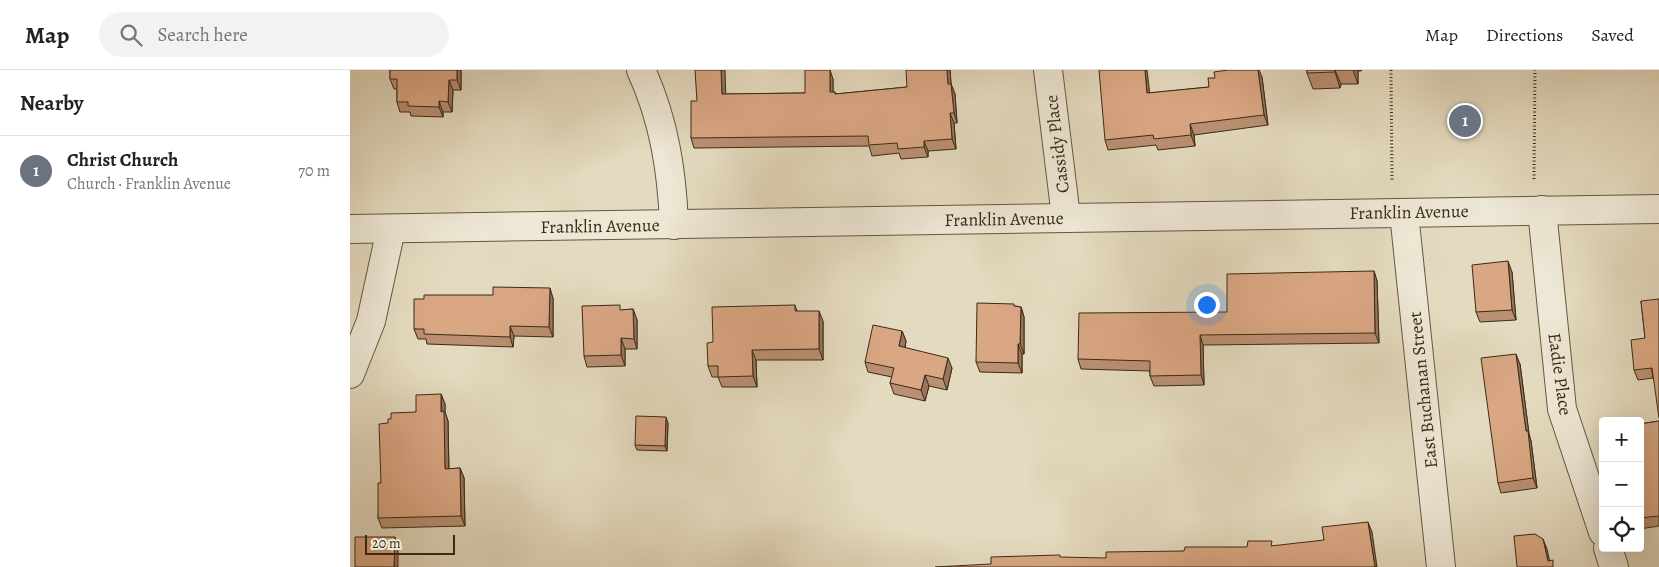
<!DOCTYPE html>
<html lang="en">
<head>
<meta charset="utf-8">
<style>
	:root { --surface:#fff; --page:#f2f2f2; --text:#222; --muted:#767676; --line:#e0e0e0; --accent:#b45309 }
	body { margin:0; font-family:Alegreya,serif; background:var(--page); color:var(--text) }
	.controls { position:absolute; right:15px; bottom:15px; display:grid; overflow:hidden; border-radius:5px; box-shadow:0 5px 20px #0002 }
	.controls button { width:45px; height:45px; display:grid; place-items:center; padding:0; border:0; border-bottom:1px solid var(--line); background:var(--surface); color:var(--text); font:25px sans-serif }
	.scale { position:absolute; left:15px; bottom:12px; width:90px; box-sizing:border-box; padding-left:5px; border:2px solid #3a2b17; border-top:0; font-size:14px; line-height:18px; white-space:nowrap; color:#3a2b17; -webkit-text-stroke:4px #ede7d5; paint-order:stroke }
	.you { position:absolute; left:856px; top:234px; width:18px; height:18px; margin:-12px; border:4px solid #fff; border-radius:50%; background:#1a73e8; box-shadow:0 0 0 8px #1a73e833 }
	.badge { display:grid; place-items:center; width:32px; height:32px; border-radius:50%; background:var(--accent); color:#fff; font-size:16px; font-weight:700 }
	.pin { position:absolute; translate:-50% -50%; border:2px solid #fff; box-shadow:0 1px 5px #0006 }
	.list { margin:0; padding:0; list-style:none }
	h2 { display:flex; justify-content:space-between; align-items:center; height:65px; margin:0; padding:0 20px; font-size:21px }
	h2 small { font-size:16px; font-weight:400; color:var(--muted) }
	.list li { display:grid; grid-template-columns:32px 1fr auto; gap:15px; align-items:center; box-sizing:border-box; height:70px; padding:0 20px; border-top:1px solid var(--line) }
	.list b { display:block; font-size:19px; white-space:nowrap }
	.list p { margin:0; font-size:16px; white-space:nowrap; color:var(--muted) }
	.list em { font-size:16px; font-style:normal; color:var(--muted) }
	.icon { flex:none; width:28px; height:28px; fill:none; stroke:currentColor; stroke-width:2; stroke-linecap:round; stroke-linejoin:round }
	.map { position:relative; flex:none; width:1309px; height:497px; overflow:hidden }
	header { display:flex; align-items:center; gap:30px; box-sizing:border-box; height:70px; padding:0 25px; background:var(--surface); border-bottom:1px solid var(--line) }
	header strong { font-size:24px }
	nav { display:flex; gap:28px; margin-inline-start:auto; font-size:18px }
	.search { width:350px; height:45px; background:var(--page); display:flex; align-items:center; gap:12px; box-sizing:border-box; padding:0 18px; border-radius:28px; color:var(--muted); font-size:19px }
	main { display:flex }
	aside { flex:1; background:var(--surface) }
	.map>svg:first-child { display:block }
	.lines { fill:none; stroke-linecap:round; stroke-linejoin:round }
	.minor-casing { stroke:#645741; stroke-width:30 }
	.path { stroke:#3a2b17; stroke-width:3; stroke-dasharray:1 2.5; stroke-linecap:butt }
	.minor { stroke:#ede7d5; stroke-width:28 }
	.wall { fill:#bb9072; stroke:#3a2b17 }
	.shaded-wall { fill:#99755c; stroke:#3a2b17 }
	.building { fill:#daa784; stroke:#3a2b17 }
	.labels { text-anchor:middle; stroke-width:4; stroke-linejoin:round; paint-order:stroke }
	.street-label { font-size:18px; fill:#3a2b17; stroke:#ede7d5 }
</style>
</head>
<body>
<header>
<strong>Map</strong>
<div class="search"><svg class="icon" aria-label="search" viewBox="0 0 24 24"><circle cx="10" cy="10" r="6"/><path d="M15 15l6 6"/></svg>Search here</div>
<nav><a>Map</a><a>Directions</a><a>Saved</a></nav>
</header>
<main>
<aside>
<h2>Nearby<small></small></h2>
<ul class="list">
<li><span class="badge" style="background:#6b7280">1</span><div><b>Christ Church</b><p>Church · Franklin Avenue</p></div><em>70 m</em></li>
</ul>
</aside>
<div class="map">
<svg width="1309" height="497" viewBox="0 0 1309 497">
	<rect width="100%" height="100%" fill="#e4dabf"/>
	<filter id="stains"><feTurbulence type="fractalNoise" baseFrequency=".004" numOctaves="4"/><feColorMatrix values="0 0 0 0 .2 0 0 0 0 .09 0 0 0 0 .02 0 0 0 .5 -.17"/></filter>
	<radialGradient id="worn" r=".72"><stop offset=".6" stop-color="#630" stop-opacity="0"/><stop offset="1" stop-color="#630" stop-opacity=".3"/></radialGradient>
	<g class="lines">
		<defs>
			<g id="minor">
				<path d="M 291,0 C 314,50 322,101 324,155"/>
				<polyline points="698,0 716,147"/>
				<polyline points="1192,140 1212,339 1253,462"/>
				<polyline points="1054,143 1091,497"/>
				<polyline points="0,159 1309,139"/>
				<polyline points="0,304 21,251 41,159"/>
				<polyline points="1258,478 1264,497"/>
			</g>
		</defs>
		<use href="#minor" class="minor-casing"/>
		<g class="path">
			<polyline points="1041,0 1042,112"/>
			<polyline points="1184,109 1185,0"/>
		</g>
		<use href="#minor" class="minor"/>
	</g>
	<g class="wall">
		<polygon points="40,0 111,0 111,20 103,20 102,42 93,42 93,47 61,46 60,42 50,42 47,32 47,19 44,19 40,9"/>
		<polygon points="600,0 601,14 605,24 607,53 604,53 606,79 578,81 578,87 551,89 549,83 522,86 519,76 344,78 341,68 347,31 375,24 455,23 483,9 483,22 485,22 486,24 557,17"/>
		<polygon points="957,0 1012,0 1011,1 1008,1 1008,14 991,14 990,18 963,19 957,3"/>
		<polygon points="912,7 918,55 844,65 845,76 808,80 806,75 758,80 755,70 800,23 859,17"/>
		<polygon points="1024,201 1027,211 1029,273 853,275 854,315 804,316 800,306 800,301 731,299 728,289 877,242"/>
		<polygon points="1162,202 1166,250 1130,252 1126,242"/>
		<polygon points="203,228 203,267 164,266 163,277 77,274 76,269 68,269 64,259"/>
		<polygon points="1291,231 1303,308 1288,310 1284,300 1295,268"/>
		<polygon points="445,235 447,241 473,251 473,290 406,290 407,317 372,317 368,307 362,307 358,296 363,272"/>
		<polygon points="665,236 671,237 674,247 674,284 672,284 672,303 630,302 626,292"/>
		<polygon points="283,239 287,250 287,279 275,279 275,296 237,297 234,286 272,240"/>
		<polygon points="552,261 556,271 555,278 602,298 597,320 579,316 575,331 544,324 540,313 542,307 518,302 515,292"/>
		<polygon points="1170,294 1179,364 1181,371 1187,418 1151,423 1148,413"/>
		<polygon points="91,324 95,334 95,342 98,351 99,399 110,398 114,408 115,456 32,458 28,448 31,413 38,353 41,349 66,342"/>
		<polygon points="1309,351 1309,456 1290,459 1290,354"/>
		<polygon points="318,353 317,381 287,380 285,375"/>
	</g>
	<g class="shaded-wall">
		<polygon points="107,0 111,0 111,20 107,10"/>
		<polygon points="371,0 375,0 376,34 372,24"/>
		<polygon points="480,0 483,9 483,32 480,22"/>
		<polygon points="597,0 600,0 602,24 598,14"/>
		<polygon points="795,0 797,0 801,34 797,23"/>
		<polygon points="908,0 909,0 912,7 918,55 914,45"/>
		<polygon points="985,0 991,14 990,18 985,2"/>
		<polygon points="1003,0 1008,0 1008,14"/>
		<polygon points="99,10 103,20 102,42 98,32"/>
		<polygon points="601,14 605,24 607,53 604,43"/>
		<polygon points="89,31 93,42 93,47 89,37"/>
		<polygon points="600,43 604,53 606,79 602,69"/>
		<polygon points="840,54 844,65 845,76 841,65"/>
		<polygon points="574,71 578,81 578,87 574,77"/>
		<polygon points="1158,191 1162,202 1166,250 1162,240"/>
		<polygon points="1024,201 1027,211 1029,273 1025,263"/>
		<polygon points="200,218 203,228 203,267 199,257"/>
		<polygon points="671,237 674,247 674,284 670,274"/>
		<polygon points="283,239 287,250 287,279 284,269"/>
		<polygon points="469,241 473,251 473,290 469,279"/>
		<polygon points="160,256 164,266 163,277 160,267"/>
		<polygon points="552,261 556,271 553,287 549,276"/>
		<polygon points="850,265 853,275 854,315 851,305"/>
		<polygon points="271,268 275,279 275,296 271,285"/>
		<polygon points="668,274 672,284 672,303 668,293"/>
		<polygon points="402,280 406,290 407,317 403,306"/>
		<polygon points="1166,284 1170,294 1179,364 1181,371 1187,418 1183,408 1176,361"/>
		<polygon points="598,288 602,298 597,320 593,309"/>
		<polygon points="575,305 579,316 575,331 571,320"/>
		<polygon points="91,324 95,334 95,342 98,351 99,409 95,399"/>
		<polygon points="316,347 318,353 317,381 315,376"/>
		<polygon points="110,398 114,408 115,456 111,446"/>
		<polygon points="1018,452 1022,462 1027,497 1025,497"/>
		<polygon points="45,467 48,477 48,497 44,497"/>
		<polygon points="1193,469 1197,479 1201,497 1198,491"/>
	</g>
	<g class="building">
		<polygon points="40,0 107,0 107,10 99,10 98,32 89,31 89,37 58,36 58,32 47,32 47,9 40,9"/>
		<polygon points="345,0 371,0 372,24 455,23 455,0 480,0 480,22 485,22 485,24 557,17 556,0 597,0 598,14 601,14 604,43 600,43 602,69 574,71 574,77 548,79 547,73 519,75 518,66 341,68 341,31 347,31"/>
		<polygon points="749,0 795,0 797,23 859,17 858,8 865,8 864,2 878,0 908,0 914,45 840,54 841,65 804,69 803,65 755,70"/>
		<polygon points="957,0 985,0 985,2 957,3"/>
		<polygon points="1158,191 1162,240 1126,242 1122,195"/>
		<polygon points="1024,201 1025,263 850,265 851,305 800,306 800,291 728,289 729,243 877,242 877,204"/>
		<polygon points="143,217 200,218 199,257 160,256 160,267 74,264 74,259 64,259 64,229 74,229 74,225 143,225"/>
		<polygon points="1309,229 1309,348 1302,298 1284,300 1281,270 1295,268 1291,231"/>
		<polygon points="627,233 664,234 664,236 671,237 670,274 668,274 668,293 626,292"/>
		<polygon points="270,235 270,240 283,239 284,269 271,268 271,285 234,286 232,236"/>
		<polygon points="445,235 445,241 469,241 469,279 402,280 403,306 368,307 368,296 358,296 357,273 363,272 362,237"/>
		<polygon points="523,255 552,261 549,276 598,288 593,309 575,305 571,320 540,313 544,298 515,292"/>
		<polygon points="1166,284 1176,361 1178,361 1183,408 1148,413 1131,288"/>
		<polygon points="91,324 91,342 94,341 95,399 110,398 111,446 28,448 28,413 31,413 29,354 38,353 38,349 41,349 41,343 66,342 66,325"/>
		<polygon points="286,346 316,347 315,376 285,375"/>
		<polygon points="1309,351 1309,446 1290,448 1290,354"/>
		<polygon points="1018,452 1025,497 585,497 641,494 641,487 710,485 710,487 756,488 756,482 834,481 835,477 897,477 898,471 922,471 921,476 974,470 972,457"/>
		<polygon points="1185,464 1193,469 1198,491 1203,490 1203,497 1167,497 1164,466"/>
		<polygon points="5,467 45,467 44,497 5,497"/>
	</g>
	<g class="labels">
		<g class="street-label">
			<text transform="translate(707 74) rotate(-97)" y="6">Cassidy Place</text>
			<text transform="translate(1059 142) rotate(-1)" y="6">Franklin Avenue</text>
			<text transform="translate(654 149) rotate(-1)" y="6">Franklin Avenue</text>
			<text transform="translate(250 156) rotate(-1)" y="6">Franklin Avenue</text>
			<text transform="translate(1210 304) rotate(82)" y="6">Eadie Place</text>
			<text transform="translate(1073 320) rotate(-96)" y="6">East Buchanan Street</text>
		</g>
	</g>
	<rect width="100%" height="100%" filter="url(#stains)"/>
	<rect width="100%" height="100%" fill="url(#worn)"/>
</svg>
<div class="controls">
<button>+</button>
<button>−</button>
<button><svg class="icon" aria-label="locate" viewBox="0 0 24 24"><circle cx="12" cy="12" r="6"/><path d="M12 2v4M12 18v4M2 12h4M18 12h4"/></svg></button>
</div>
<div class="scale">20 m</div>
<div class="you"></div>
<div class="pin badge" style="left:1115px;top:51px;background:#6b7280">1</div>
</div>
</main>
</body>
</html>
